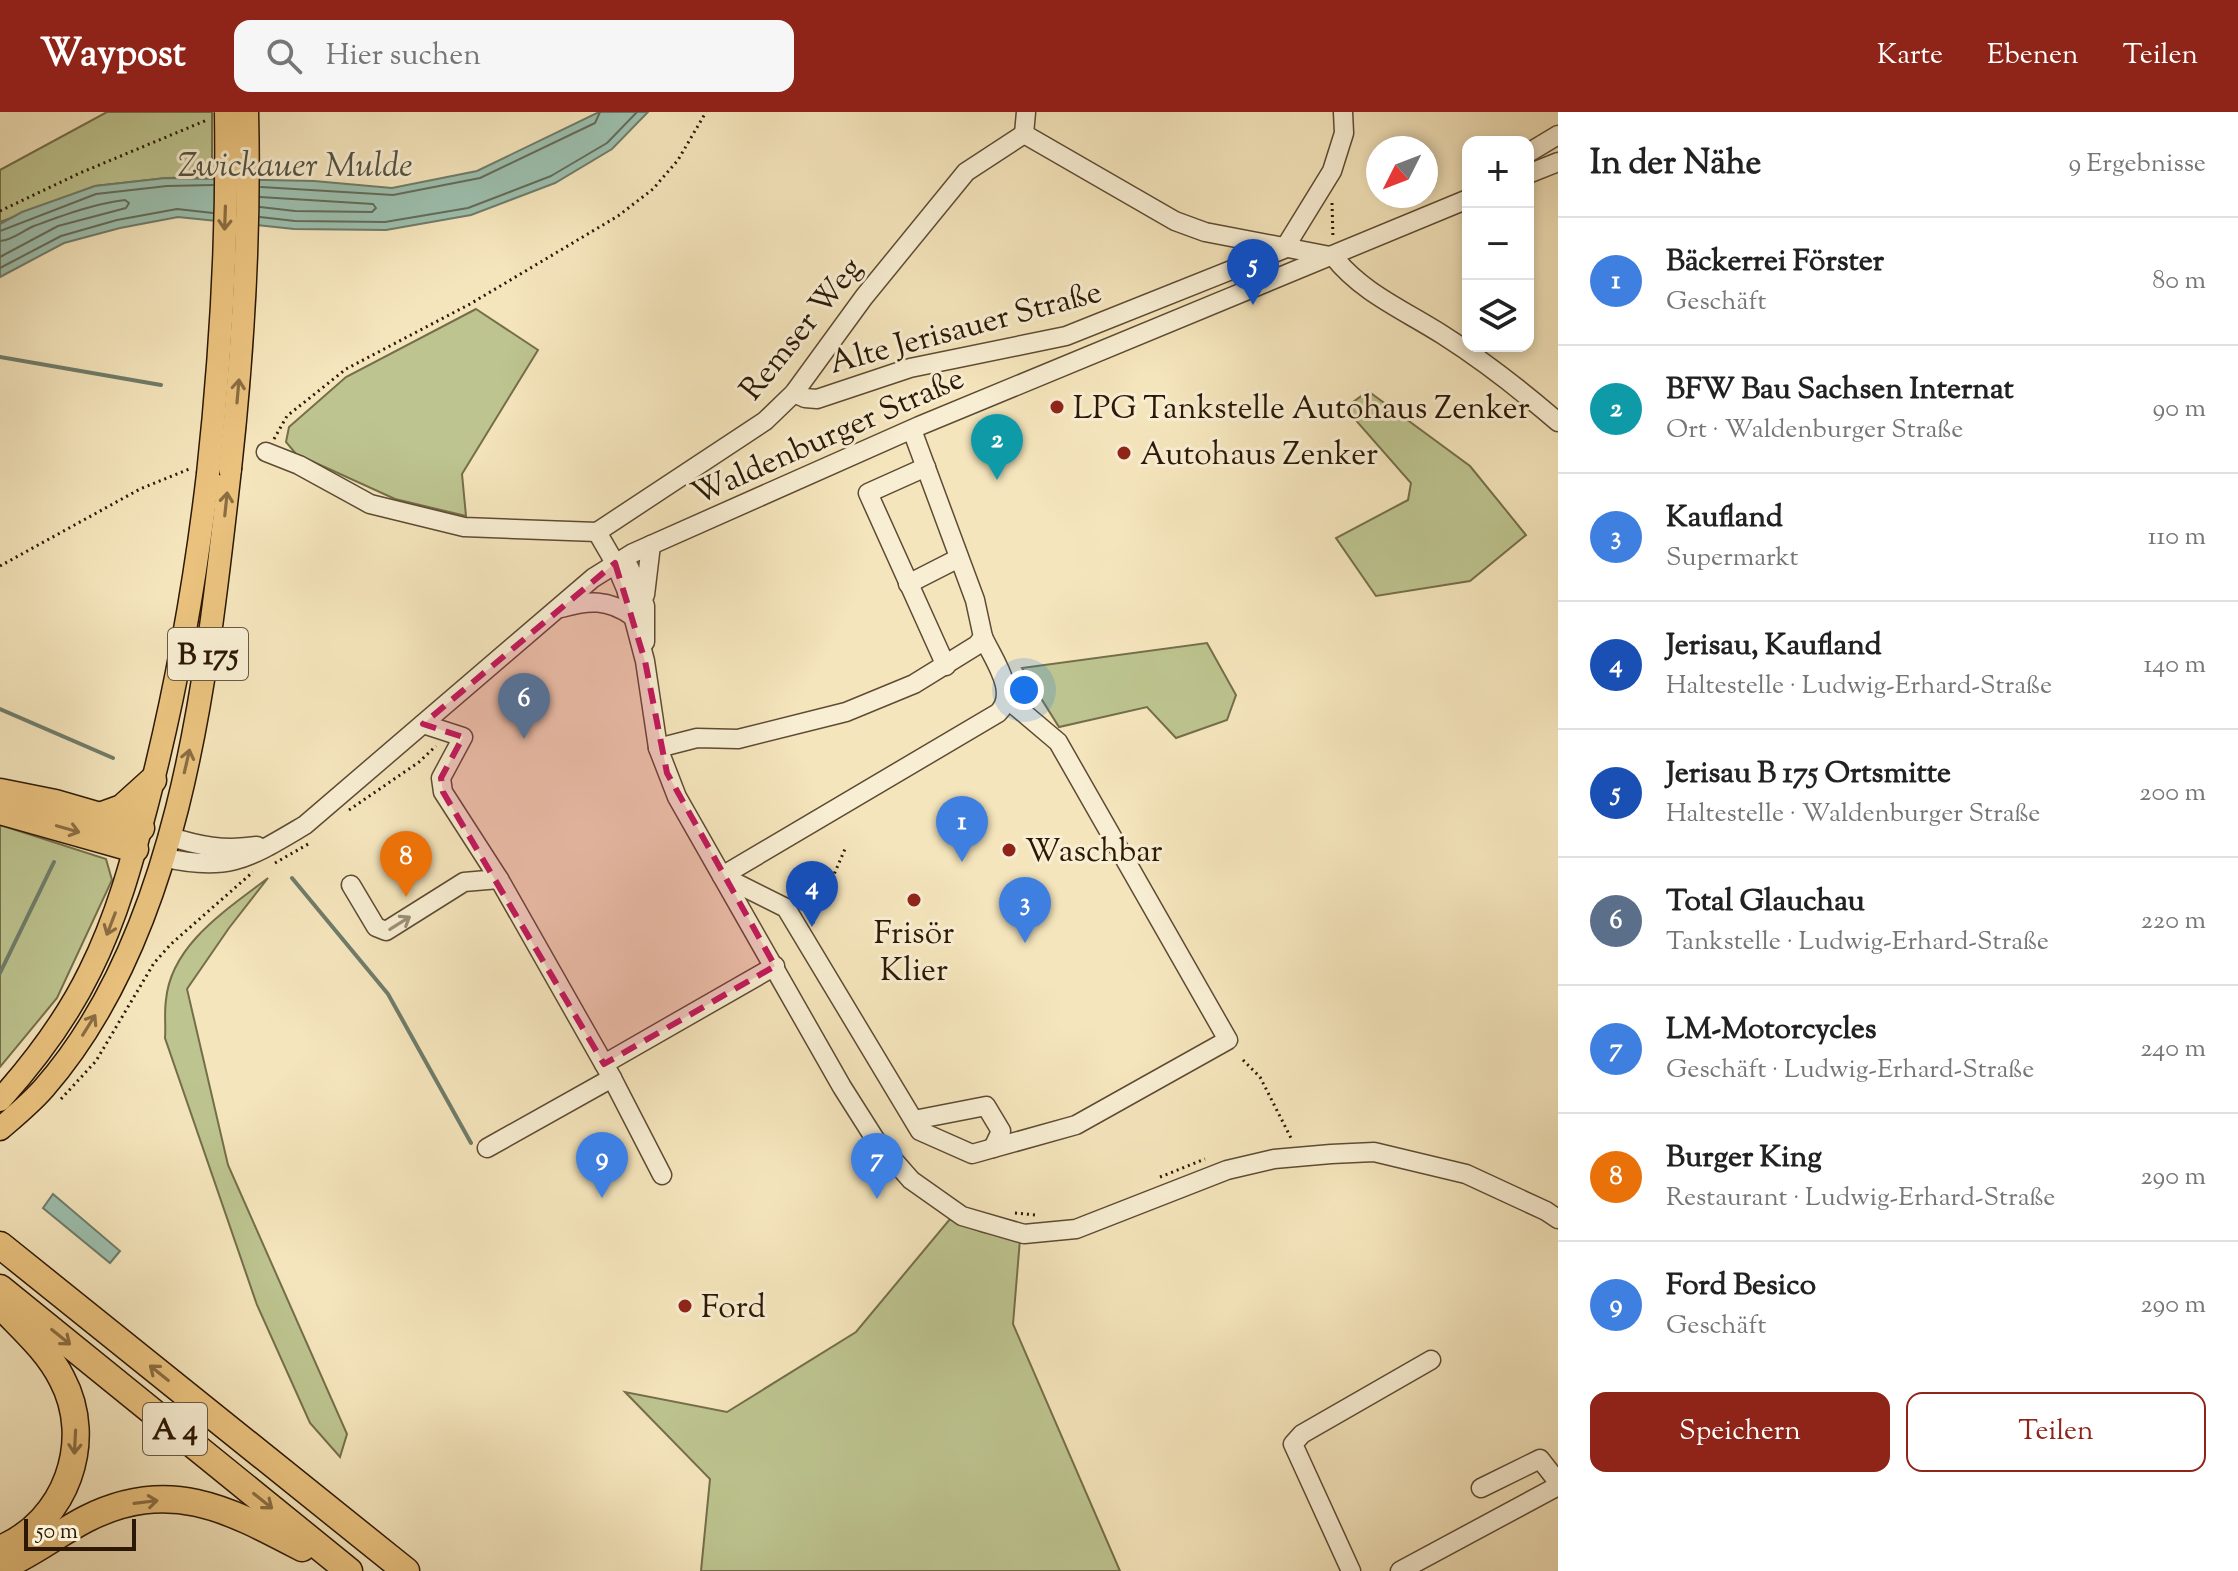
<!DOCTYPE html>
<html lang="de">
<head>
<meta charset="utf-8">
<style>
	:root { --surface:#fff; --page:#f6f6f6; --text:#222; --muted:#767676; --line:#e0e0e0; --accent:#8f2418 }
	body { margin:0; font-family:"Sorts Mill Goudy",serif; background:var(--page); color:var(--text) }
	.controls { position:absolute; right:24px; top:24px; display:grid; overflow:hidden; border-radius:16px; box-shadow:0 4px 12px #0003 }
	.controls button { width:72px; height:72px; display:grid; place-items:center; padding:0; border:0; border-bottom:2px solid var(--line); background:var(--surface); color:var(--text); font:40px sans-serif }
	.compass { position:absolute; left:1366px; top:24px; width:72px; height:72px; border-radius:50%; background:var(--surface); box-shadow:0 4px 12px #0003; rotate:228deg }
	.scale { position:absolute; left:24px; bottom:20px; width:112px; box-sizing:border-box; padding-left:8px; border:4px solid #2c1805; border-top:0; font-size:22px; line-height:28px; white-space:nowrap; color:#2c1805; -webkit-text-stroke:6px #f8eed3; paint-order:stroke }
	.you { position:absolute; left:1024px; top:578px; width:28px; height:28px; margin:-20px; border:6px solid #fff; border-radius:50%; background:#1a73e8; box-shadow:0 0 0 12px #1a73e833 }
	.badge { display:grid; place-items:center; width:52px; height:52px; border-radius:50%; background:var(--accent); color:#fff; font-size:26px; font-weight:700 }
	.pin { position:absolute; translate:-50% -66px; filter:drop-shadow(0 2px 4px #0008) }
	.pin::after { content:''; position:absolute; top:42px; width:28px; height:24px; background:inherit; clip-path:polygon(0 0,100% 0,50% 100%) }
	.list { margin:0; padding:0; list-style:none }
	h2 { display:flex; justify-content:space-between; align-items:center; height:104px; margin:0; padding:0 32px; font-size:34px }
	h2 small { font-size:26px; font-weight:400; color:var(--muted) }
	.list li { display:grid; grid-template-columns:52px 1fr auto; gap:24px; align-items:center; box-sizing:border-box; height:128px; padding:0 32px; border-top:2px solid var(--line) }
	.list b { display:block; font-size:30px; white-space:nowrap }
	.list p { margin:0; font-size:26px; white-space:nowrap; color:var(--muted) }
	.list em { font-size:26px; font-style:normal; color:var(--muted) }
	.actions { display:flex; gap:16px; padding:24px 32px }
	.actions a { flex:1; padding:18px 0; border:2px solid var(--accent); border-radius:16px; text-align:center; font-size:28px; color:var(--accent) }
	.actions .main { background:var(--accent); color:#fff }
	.icon { flex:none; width:44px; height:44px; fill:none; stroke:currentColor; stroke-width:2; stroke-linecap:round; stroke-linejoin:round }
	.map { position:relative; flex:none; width:1558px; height:1459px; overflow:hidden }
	header { display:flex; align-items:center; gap:48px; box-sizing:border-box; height:112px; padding:0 40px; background:var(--accent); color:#fff }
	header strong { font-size:38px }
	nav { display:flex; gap:44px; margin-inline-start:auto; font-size:28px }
	.search { width:560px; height:72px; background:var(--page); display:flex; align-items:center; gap:20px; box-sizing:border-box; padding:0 28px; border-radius:16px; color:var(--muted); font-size:30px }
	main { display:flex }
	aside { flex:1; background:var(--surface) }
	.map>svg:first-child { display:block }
	.green { fill:#bdc48f; stroke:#746e4a; stroke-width:2 }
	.water { fill:#9cbfae; stroke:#6f7c6a; stroke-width:2 }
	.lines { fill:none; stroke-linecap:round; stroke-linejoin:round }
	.shore { stroke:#646c5a; stroke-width:2 }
	.stream { stroke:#6f7c6a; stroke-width:4 }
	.minor-casing { stroke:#5e4b33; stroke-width:21 }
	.major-casing { stroke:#2c1805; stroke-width:25 }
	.highway-casing { stroke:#2c1805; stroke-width:29 }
	.path { stroke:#2c1805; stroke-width:3; stroke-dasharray:2 4; stroke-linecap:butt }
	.minor { stroke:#f8eed3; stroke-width:18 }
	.major { stroke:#eac27e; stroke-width:22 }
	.highway { stroke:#eac27e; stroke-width:26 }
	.major-bridge-casing { stroke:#2c1805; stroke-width:25; stroke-linecap:butt }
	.major-bridge { stroke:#eac27e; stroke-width:22 }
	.oneway { stroke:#8b6d42 }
	.oneway2 { stroke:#9c8e76 }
	.marked { fill:#c2185b; fill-opacity:0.2; stroke:#c2185b; stroke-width:6; stroke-dasharray:16 10; stroke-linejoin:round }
	.poi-dot { fill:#8f2418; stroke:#f8eed3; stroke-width:3 }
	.labels { text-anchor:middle; stroke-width:6; stroke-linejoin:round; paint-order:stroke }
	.shield { fill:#f8eed3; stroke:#695843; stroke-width:2 }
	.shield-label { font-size:30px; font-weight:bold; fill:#2c1805 }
	.street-label { font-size:32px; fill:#2c1805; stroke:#f8eed3 }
	.poi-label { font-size:32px; fill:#2c1805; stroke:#f8eed3; text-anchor:start }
	.water-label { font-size:34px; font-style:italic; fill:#535240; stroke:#f8eed3 }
</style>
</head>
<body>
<header>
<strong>Waypost</strong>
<div class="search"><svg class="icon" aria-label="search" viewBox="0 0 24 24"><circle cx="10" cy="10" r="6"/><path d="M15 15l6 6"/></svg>Hier suchen</div>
<nav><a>Karte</a><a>Ebenen</a><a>Teilen</a></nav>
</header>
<main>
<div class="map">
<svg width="1558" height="1459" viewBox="0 0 1558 1459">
	<rect width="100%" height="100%" fill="#f5e5bc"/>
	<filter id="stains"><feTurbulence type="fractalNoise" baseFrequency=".0025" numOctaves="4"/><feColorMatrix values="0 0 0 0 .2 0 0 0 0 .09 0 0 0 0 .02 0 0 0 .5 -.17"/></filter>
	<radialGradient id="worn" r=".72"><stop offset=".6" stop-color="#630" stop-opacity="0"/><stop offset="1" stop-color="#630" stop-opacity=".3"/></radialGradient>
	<g class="green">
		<polygon points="107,0 212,0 212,65 166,66 95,74 0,110 0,58"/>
		<polygon points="476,197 538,238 462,362 466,404 395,387 296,342 286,330 289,315 346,265"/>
		<polygon points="1368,279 1470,354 1526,423 1470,469 1376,484 1336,426 1408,388 1411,371 1345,296"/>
		<polygon points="1207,531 1236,583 1227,608 1176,626 1147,595 1059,615 1022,556"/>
		<polygon points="0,713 106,747 112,768 57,886 0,955"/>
		<path d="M 268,766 L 229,816 L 187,877 L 228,1053 L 347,1322 L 340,1345 L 310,1311 L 257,1193 L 165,926 C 166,914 164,901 166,888 C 171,832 228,797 268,766 Z"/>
		<polygon points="950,1107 982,1120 1020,1127 1013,1212 1120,1459 701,1459 710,1367 625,1280 727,1300 856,1220"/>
	</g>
	<g class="water">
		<polygon points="599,0 648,0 612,37 555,71 471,103 386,118 294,117 178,105 120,116 64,131 0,165 0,112 22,100 95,74 166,66 314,69 392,76 477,59"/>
		<polygon points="53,1082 120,1139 110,1151 43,1096"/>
	</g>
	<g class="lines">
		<g class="shore">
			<polyline points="261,75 393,83 480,66 595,11 600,0"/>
			<polyline points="260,95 295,99 372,100 376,96 373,92 260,85"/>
			<polyline points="260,105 295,109 385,110 468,96 551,64 607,31 637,0"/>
			<polyline points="0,119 96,82 167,74 213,73"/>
			<path d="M 0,129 C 13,128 22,119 34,114 C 64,103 93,92 125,88 L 129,91 L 126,96 L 58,114 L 0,145"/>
			<polyline points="0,156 61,124 117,108 177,97 213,101"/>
		</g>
		<g class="stream">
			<polyline points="0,245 161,273"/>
			<polyline points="0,597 113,646"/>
			<polyline points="292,766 388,882 471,1031"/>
			<polyline points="0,861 54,750"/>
		</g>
		<defs>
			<g id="minor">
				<polyline points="1024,22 1175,109 1205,120 1330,144"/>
				<polyline points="1024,22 1026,0"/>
				<polyline points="1528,41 1558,23"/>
				<polyline points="1528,62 1558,50"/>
				<path d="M 1333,144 C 1362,181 1404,198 1443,223 C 1484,249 1522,279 1558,310"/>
				<polyline points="794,281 805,286 817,287 910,256 1066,224 1284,137 1332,59 1344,21 1343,0"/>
				<polyline points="266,340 299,353 370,392 464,415 597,420 765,309 794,281 864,185 966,60 1024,22"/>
				<polyline points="926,355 868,381 946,554"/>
				<polyline points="597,420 615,451 626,477 645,549 658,636 677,685 842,975 875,1027 911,1068 962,1104 1024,1122 1076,1117 1227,1058 1274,1047 1331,1042 1374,1040 1466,1062 1546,1099 1558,1107"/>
				<polyline points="629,455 645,494 645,530"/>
				<polyline points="908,472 959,446"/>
				<polyline points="645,483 651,433"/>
				<path d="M 561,496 C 589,488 608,487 632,504"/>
				<polyline points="423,612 463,625 441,666 443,680 499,767 612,966 662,1063"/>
				<polyline points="658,636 697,626 738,627 846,600 914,572 977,533 983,525 975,488 912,318"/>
				<path d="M 168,724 C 199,734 224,739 257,734"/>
				<path d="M 162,745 C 229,761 249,746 305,713 L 593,466 L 633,441 L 919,314 L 1468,87"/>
				<polyline points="722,764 786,796 920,1019 972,1042 1076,1013 1228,928 1058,630 1007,587"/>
				<path d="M 722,764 L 998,601 C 1019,581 993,547 983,525"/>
				<polyline points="351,773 376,815 386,819 464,770 499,767"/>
				<polyline points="604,952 775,854"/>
				<polyline points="914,1008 986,994 1001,1019 993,1036"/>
				<polyline points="487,1036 612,966"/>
				<polyline points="1481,1376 1540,1347 1558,1370"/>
				<polyline points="1351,1459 1293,1332 1302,1322 1431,1248"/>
				<polyline points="1400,1459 1558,1374"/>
			</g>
			<g id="major">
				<path d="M 0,988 C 35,949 67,906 90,859 C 117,805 132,749 147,692 C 175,584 195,473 208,362"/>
				<path d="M 0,1017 C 15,1004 31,991 44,976 C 183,817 207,558 230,357"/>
			</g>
			<g id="highway">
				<polyline points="0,680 55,691 141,716"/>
				<polyline points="0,699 135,737"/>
				<polyline points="100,704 122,696 153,668"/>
				<polyline points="0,1133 406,1459"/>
				<polyline points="0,1176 349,1459"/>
				<path d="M 0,1437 C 66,1410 95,1329 62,1267 C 48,1239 24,1218 3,1196"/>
				<path d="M 0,1456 C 31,1443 57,1422 86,1407 C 169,1365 228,1397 302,1436"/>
			</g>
		</defs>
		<use href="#minor" class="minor-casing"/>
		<use href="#major" class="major-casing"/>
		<use href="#highway" class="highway-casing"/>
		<g class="path">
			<polyline points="1332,91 1333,127"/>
			<polyline points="0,99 80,61 207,8"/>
			<polyline points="274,327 287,304 346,257 470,192 618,104 653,77 678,48 706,0"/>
			<polyline points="0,454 140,377 192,356"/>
			<polyline points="349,698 419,650 436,634"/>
			<polyline points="275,751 310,731"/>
			<polyline points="813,811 845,737"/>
			<polyline points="1243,948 1260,965 1292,1028"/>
			<polyline points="61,987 96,949 154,851 171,832 253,760"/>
			<polyline points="1160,1065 1205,1047"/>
			<polyline points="1015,1101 1036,1103"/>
		</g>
		<use href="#minor" class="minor"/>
		<use href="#major" class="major"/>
		<use href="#highway" class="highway"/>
		<defs>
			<g id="major-bridge">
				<path d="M 230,357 C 243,239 250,119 247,0"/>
				<path d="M 208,362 C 221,242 228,121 226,0"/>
			</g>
		</defs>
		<use href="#major-bridge" class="major-bridge-casing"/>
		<use href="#major-bridge" class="major-bridge"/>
	</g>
	<defs><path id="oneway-shaft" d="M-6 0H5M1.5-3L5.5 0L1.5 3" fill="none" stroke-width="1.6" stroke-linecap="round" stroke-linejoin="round" transform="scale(2)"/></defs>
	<g class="oneway">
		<use href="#oneway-shaft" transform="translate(225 106) rotate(92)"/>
		<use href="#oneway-shaft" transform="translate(238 279) rotate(-85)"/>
		<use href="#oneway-shaft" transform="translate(226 392) rotate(-84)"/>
		<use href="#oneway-shaft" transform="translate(187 649) rotate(-77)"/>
		<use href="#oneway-shaft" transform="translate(68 717) rotate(16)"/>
		<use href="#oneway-shaft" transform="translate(111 812) rotate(111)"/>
		<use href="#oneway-shaft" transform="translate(89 913) rotate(-58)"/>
		<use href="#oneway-shaft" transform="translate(61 1225) rotate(39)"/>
		<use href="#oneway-shaft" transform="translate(159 1261) rotate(-141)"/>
		<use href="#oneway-shaft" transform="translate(75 1330) rotate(93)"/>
		<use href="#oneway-shaft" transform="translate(263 1389) rotate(39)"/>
		<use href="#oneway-shaft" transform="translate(146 1390) rotate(-7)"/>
	</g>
	<use class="oneway2" href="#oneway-shaft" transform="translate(400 811) rotate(-32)"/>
	<path class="marked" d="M 615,451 L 645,549 L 667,661 L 775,854 L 604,952 L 443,680 L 441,666 L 463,625 L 423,612 Z"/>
	<g class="poi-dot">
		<circle cx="1057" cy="295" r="8"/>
		<circle cx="1124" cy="341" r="8"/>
		<circle cx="1009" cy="738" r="8"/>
		<circle cx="914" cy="788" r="8"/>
		<circle cx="685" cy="1194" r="8"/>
	</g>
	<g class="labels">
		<g class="shield">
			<rect x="168" y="516" width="80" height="52" rx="6"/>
			<rect x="143" y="1291" width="64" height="52" rx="6"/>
		</g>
		<g class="shield-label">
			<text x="208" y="552">B 175</text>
			<text x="175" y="1327">A 4</text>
		</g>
		<g class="street-label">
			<text transform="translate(965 214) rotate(-15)" y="11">Alte Jerisauer Straße</text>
			<text transform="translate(800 216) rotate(-51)" y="11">Remser Weg</text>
			<text transform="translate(827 323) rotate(-24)" y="11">Waldenburger Straße</text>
		</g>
		<g class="poi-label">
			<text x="1073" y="306">LPG Tankstelle Autohaus Zenker</text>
			<text x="1140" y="352">Autohaus Zenker</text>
			<text x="1025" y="749">Waschbar</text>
			<text x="914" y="831" text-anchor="middle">Frisör<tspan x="914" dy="37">Klier</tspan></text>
			<text x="701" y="1205">Ford</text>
		</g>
		<g class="water-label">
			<text x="295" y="64">Zwickauer Mulde</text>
		</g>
	</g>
	<rect width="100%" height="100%" filter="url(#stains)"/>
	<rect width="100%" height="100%" fill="url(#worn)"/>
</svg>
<div class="controls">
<button>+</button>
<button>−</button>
<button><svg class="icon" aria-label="layers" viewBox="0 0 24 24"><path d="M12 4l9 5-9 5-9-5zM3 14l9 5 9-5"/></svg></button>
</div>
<svg class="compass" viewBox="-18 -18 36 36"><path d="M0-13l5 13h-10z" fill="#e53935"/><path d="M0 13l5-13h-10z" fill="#767676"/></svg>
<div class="scale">50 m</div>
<div class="you"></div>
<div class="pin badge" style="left:962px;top:750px;background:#3f7fe0">1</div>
<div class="pin badge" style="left:997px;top:368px;background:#0f9aa8">2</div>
<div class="pin badge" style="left:1025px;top:831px;background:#3f7fe0">3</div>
<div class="pin badge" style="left:812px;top:815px;background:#1a4fb4">4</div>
<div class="pin badge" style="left:1253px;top:193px;background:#1a4fb4">5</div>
<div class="pin badge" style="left:524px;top:627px;background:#5c6f8a">6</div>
<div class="pin badge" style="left:877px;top:1087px;background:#3f7fe0">7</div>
<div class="pin badge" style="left:406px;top:785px;background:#e8710a">8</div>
<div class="pin badge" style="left:602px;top:1086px;background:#3f7fe0">9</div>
</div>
<aside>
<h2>In der Nähe<small>9 Ergebnisse</small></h2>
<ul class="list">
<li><span class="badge" style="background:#3f7fe0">1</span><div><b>Bäckerrei Förster</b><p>Geschäft</p></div><em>80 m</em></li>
<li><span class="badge" style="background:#0f9aa8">2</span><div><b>BFW Bau Sachsen Internat</b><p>Ort · Waldenburger Straße</p></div><em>90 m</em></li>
<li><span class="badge" style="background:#3f7fe0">3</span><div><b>Kaufland</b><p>Supermarkt</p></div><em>110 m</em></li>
<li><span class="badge" style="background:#1a4fb4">4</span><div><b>Jerisau, Kaufland</b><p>Haltestelle · Ludwig-Erhard-Straße</p></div><em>140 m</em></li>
<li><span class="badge" style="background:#1a4fb4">5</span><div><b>Jerisau B 175 Ortsmitte</b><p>Haltestelle · Waldenburger Straße</p></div><em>200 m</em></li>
<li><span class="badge" style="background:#5c6f8a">6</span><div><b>Total Glauchau</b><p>Tankstelle · Ludwig-Erhard-Straße</p></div><em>220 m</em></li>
<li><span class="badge" style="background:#3f7fe0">7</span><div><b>LM-Motorcycles</b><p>Geschäft · Ludwig-Erhard-Straße</p></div><em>240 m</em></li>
<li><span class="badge" style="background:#e8710a">8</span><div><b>Burger King</b><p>Restaurant · Ludwig-Erhard-Straße</p></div><em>290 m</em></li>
<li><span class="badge" style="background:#3f7fe0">9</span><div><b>Ford Besico</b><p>Geschäft</p></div><em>290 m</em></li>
</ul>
<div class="actions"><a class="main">Speichern</a><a>Teilen</a></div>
</aside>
</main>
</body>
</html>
